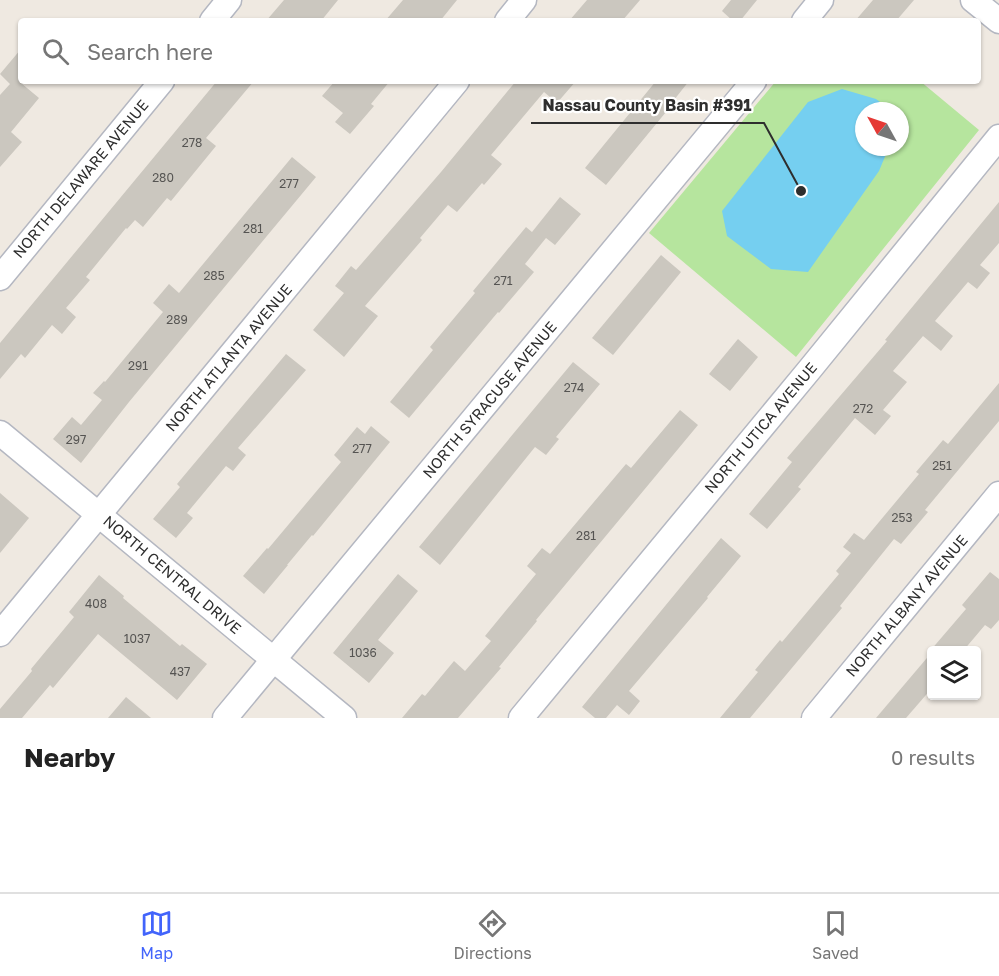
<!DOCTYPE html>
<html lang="en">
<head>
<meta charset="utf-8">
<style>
	:root { --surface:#fff; --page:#f6f6f6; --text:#222; --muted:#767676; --line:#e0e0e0; --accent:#4264fb }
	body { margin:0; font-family:"Golos Text",sans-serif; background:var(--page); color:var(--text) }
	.controls { position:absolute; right:18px; bottom:18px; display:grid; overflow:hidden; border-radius:6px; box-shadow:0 2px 4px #0004 }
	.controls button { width:54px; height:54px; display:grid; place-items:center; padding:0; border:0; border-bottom:2px solid var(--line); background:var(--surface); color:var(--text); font:30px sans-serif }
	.compass { position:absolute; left:855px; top:102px; width:54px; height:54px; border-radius:50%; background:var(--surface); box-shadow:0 2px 4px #0004; rotate:310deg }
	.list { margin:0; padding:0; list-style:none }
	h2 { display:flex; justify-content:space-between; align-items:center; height:78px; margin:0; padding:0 24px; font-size:26px }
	h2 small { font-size:20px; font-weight:400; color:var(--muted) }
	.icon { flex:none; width:33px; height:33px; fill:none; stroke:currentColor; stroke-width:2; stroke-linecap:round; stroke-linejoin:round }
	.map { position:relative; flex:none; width:999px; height:718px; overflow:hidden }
	.search { position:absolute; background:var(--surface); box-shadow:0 2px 4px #0004; left:18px; right:18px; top:18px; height:66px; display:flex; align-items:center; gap:15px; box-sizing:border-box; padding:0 21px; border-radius:6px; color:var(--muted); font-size:22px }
	.sheet { height:174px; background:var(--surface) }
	nav { display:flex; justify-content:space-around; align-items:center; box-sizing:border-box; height:84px; border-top:2px solid var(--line); background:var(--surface); font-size:16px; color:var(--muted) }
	nav a { display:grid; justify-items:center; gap:3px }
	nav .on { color:var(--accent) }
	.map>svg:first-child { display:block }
	.green { fill:#b6e59e; fill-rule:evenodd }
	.water { fill:#75cff0 }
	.building { fill:#cbc7bf }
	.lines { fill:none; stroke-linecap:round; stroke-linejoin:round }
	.minor-casing { stroke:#b4b7c1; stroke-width:27 }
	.minor { stroke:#fff; stroke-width:24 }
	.labels { text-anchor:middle; stroke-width:4.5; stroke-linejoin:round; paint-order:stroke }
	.number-label { font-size:12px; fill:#555452 }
	.street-label { font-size:15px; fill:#2e2e2e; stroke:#fff }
	.leader { fill:none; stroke:#2e2e2e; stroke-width:2 }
	.callout-dot { fill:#2e2e2e; stroke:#fff; stroke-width:2 }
	.callout-label { font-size:16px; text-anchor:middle; font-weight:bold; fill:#2e2e2e; stroke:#fff; stroke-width:4.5; stroke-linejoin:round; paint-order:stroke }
</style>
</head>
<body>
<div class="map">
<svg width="999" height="718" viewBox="0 0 999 718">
	<rect width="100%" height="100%" fill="#efe9e1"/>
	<path class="green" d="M 776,81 L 920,81 L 979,130 L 796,357 L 649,233 ZM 864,111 L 900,111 L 900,147 L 864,147 Z"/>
	<polygon class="water" points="842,89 876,99 892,111 864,111 864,147 889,147 879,171 808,272 771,269 727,236 722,211 808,102"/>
	<g class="building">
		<polygon points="284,0 338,0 321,21 266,21"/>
		<polygon points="403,0 457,0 440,21 385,21"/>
		<polygon points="587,0 640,0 622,21 569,21"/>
		<polygon points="731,0 757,0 740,21 733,21 722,11"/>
		<polygon points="873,0 914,0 896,21 855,21"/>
		<polygon points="21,49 21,83 39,98 11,132 22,142 0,167 0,95 10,84 0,74"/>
		<polygon points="217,81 254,81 206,138 216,146 171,201 167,198 143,227 135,220 127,229 126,228 86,277 90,280 66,308 76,317 62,334 52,325 25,358 21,354 0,379 0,343"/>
		<polygon points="335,81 390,81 371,104 374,106 350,134 335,122 343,113 322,96"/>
		<polygon points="516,81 576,81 557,103 544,92 491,155 502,164 484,185 482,183 457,212 448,205 420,238 422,240 365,306 378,316 344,357 313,330 344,293 335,286 351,266 356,270 441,172"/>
		<polygon points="656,81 689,81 674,100 675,101 606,185 585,168"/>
		<polygon points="292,157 316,177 129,402 81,463 53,439 72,417 81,425 102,400 93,393 104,381 105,382 163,312 153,303 169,284 179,293"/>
		<polygon points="560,197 581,214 555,245 546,238 525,264 534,272 499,313 498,312 409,418 390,402 433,350 430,347 475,293 473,291 526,227 532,232"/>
		<polygon points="999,202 999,243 980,265 990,273 977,289 968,282 935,321 953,336 941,351 923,336 893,371 907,382 883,410 891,416 875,435 855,418 798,487 801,489 767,529 749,514 792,462 787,458 887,341 885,340"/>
		<polygon points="661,255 681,272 613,355 592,338"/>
		<polygon points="738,339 758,357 730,391 709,374"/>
		<polygon points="286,354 306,370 238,448 246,455 233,471 226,466 187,513 193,518 176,538 153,519 180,487 177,484"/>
		<polygon points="573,362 600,384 556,437 559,439 546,455 535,447 440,565 419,547"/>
		<polygon points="999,383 999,421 925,510 928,512 901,544 894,539 840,606 842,608 750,718 720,718 758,672 755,670 780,640 782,642 839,574 836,571 851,553 843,547 854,533 864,540 919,474 916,472 943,440 948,444"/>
		<polygon points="680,410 698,425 536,620 537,621 499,667 501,668 458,718 402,718 422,694 425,696 454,661 465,671 491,641 485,636 536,574 527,566 542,548 550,554 626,464 631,468"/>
		<polygon points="371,426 390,442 313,536 312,535 287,565 288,565 264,594 243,576 267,548 268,549 341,462 334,455 357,427 365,434"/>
		<polygon points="0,493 29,518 0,553"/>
		<polygon points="721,538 741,556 707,597 708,598 629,691 640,701 629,715 617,705 606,718 595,718 582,707"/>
		<polygon points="990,572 999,579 999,620 991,629 985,625 963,651 930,651 966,609 962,605"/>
		<polygon points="398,574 418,591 378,640 394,653 369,683 333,653"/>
		<polygon points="99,575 124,596 123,598 180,646 182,644 207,664 177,700 98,634 53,688 50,685 22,718 0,718 0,709 32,671 31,669 74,617 69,612"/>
		<polygon points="932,652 932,688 906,718 876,718"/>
		<polygon points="126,697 151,718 108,718"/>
	</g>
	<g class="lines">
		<defs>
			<g id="minor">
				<polyline points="973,0 999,21"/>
				<polyline points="212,21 229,0"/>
				<polyline points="507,21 524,0"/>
				<polyline points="804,21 821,0"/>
				<polyline points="0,278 162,81"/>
				<polyline points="0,433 344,718"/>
				<polyline points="0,634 457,81"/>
				<polyline points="225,718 754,81"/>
				<polyline points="521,718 810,369 999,137"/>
				<polyline points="814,718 999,494"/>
			</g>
		</defs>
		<use href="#minor" class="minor-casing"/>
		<use href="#minor" class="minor"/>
	</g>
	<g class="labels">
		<g class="number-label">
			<text x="192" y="147">278</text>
			<text x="163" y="182">280</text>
			<text x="289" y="188">277</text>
			<text x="253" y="233">281</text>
			<text x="214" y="280">285</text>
			<text x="503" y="285">271</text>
			<text x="177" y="324">289</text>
			<text x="138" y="370">291</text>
			<text x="574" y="392">274</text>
			<text x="863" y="413">272</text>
			<text x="76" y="444">297</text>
			<text x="362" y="453">277</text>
			<text x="942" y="470">251</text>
			<text x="902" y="522">253</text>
			<text x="586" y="540">281</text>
			<text x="96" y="608">408</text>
			<text x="137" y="643">1037</text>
			<text x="363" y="657">1036</text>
			<text x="180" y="676">437</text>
		</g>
		<g class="street-label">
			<text transform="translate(81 179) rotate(-50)" y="5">NORTH DELAWARE AVENUE</text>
			<text transform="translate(229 358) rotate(-50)" y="5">NORTH ATLANTA AVENUE</text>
			<text transform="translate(490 400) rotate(-50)" y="5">NORTH SYRACUSE AVENUE</text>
			<text transform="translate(761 428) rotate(-50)" y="5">NORTH UTICA AVENUE</text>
			<text transform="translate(172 575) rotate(40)" y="5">NORTH CENTRAL DRIVE</text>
			<text transform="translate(907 606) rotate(-50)" y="5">NORTH ALBANY AVENUE</text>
		</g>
	</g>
	<path class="leader" d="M801 191L764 123H531"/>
	<circle class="callout-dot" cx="801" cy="191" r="6"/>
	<g class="callout-label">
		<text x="647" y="111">Nassau County Basin #391</text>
	</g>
</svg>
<div class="controls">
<button><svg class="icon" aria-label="layers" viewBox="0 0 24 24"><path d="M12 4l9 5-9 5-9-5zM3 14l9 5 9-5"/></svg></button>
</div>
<svg class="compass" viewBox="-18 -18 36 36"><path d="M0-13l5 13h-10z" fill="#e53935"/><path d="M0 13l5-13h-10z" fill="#767676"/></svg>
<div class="search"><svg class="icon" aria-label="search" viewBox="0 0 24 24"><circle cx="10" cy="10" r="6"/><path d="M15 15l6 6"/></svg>Search here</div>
</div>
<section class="sheet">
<h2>Nearby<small>0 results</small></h2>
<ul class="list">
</ul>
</section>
<nav>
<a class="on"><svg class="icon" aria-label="map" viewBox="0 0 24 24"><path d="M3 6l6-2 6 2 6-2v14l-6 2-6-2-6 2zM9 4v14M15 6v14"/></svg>Map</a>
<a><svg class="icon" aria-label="directions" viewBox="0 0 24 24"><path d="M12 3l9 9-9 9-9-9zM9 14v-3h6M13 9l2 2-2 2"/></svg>Directions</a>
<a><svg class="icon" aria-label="saved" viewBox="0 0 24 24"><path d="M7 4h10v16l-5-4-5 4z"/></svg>Saved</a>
</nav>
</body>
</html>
